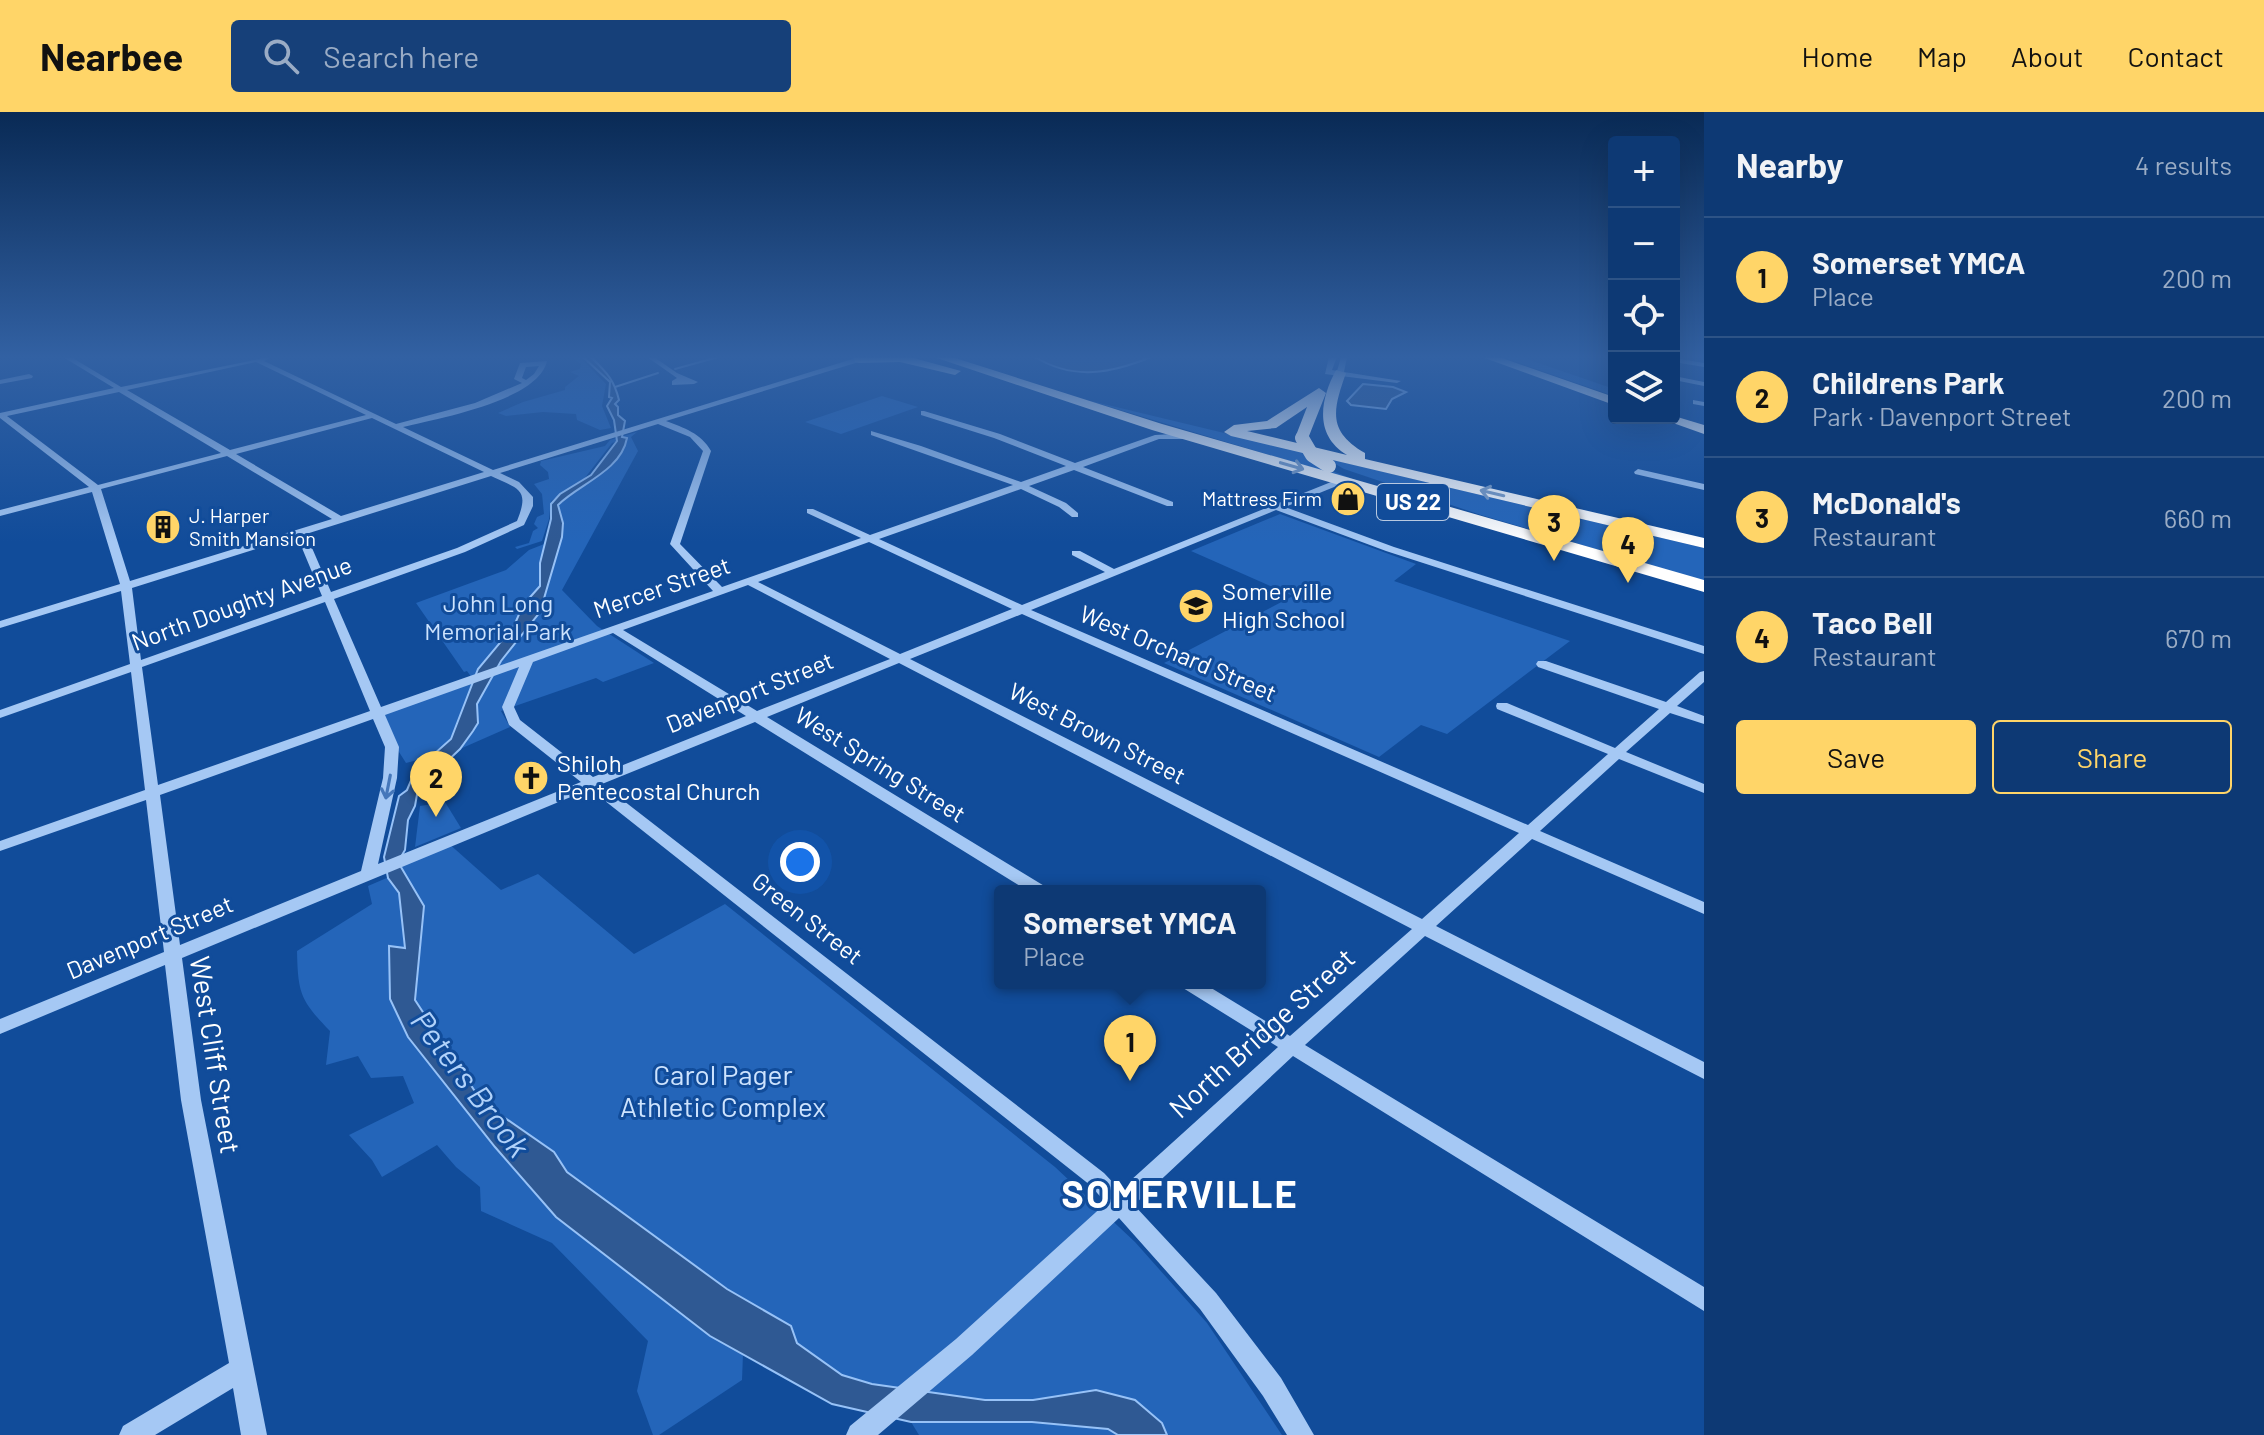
<!DOCTYPE html>
<html lang="en">
<head>
<meta charset="utf-8">
<style>
	:root { --surface:#0d3974; --page:#164079; --text:#f1f3f6; --muted:#9aacc5; --line:#2d5386; --accent:#ffd568 }
	body { margin:0; font-family:Barlow,sans-serif; background:var(--page); color:var(--text) }
	.controls { position:absolute; right:24px; top:24px; display:grid; overflow:hidden; border-radius:8px; box-shadow:0 8px 32px #0002 }
	.controls button { width:72px; height:72px; display:grid; place-items:center; padding:0; border:0; border-bottom:2px solid var(--line); background:var(--surface); color:var(--text); font:40px sans-serif }
	.you { position:absolute; left:800px; top:750px; width:28px; height:28px; margin:-20px; border:6px solid #fff; border-radius:50%; background:#1a73e8; box-shadow:0 0 0 12px #1a73e833 }
	.badge { display:grid; place-items:center; width:52px; height:52px; border-radius:50%; background:var(--accent); color:#111; font-size:26px; font-weight:700 }
	.pin { position:absolute; translate:-50% -66px; filter:drop-shadow(0 2px 4px #0008) }
	.pin::after { content:''; position:absolute; top:42px; width:28px; height:24px; background:inherit; clip-path:polygon(0 0,100% 0,50% 100%) }
	.popup { position:absolute; left:994px; top:773px; width:272px; height:104px; box-sizing:border-box; display:grid; place-content:center; border-radius:8px; background:var(--surface); filter:drop-shadow(0 2px 6px #0005); font-size:26px; white-space:nowrap; color:var(--muted) }
	.popup b { font-size:30px; color:var(--text) }
	.popup::after { content:''; position:absolute; left:50%; top:100%; margin-left:-16px; border:16px solid transparent; border-top-color:var(--surface) }
	.list { margin:0; padding:0; list-style:none }
	h2 { display:flex; justify-content:space-between; align-items:center; height:104px; margin:0; padding:0 32px; font-size:34px }
	h2 small { font-size:26px; font-weight:400; color:var(--muted) }
	.list li { display:grid; grid-template-columns:52px 1fr auto; gap:24px; align-items:center; box-sizing:border-box; height:120px; padding:0 32px; border-top:2px solid var(--line) }
	.list b { display:block; font-size:30px; white-space:nowrap }
	.list p { margin:0; font-size:26px; white-space:nowrap; color:var(--muted) }
	.list em { font-size:26px; font-style:normal; color:var(--muted) }
	.actions { display:flex; gap:16px; padding:24px 32px }
	.actions a { flex:1; padding:18px 0; border:2px solid var(--accent); border-radius:8px; text-align:center; font-size:28px; color:var(--accent) }
	.actions .main { background:var(--accent); color:#111 }
	.icon { flex:none; width:44px; height:44px; fill:none; stroke:currentColor; stroke-width:2; stroke-linecap:round; stroke-linejoin:round }
	.map { position:relative; flex:none; width:1704px; height:1323px; overflow:hidden }
	header { display:flex; align-items:center; gap:48px; box-sizing:border-box; height:112px; padding:0 40px; background:var(--accent); color:#111 }
	header strong { font-size:38px }
	nav { display:flex; gap:44px; margin-inline-start:auto; font-size:28px }
	.search { width:560px; height:72px; background:var(--page); display:flex; align-items:center; gap:20px; box-sizing:border-box; padding:0 28px; border-radius:8px; color:var(--muted); font-size:30px }
	main { display:flex }
	aside { flex:1; background:var(--surface) }
	.map>svg:first-child { display:block }
	.green { fill:#2465b9 }
	.water { fill:#2f5993; stroke:#97c2f7; stroke-width:2 }
	.lines { fill:none; stroke-linecap:round; stroke-linejoin:round }
	.stream { stroke:#97c2f7; stroke-width:2 }
	.minor { fill:#a5c8f4; fill-rule:evenodd }
	.highway { fill:#fff; fill-rule:evenodd }
	.highway-bridge { stroke:#fff; stroke-width:14 }
	.oneway { stroke:#7c9dc7 }
	.oneway2 { stroke:#4577ba }
	.labels { text-anchor:middle; stroke-width:6; stroke-linejoin:round; paint-order:stroke }
	.far-poi-label { font-size:20px; fill:#fff; stroke:#114c9a; text-anchor:end }
	.shield { fill:#114c9a; stroke:#b8c9e1; stroke-width:2 }
	.shield-label { font-size:22px; font-weight:bold; fill:#fff }
	.street-label { font-size:24px; fill:#fff; stroke:#114c9a }
	.poi-label { font-size:24px; fill:#fff; stroke:#114c9a; text-anchor:start }
	.park-label { font-size:24px; fill:#cde3fe; stroke:#114c9a }
	.near-street-label { font-size:28px; fill:#fff; stroke:#114c9a }
	.near-park-label { font-size:28px; fill:#cde3fe; stroke:#114c9a }
	.near-water-label { font-size:32px; font-style:italic; fill:#b1d2fa; stroke:#114c9a }
	.near-district-label { font-size:38px; font-weight:bold; letter-spacing:2px; fill:#fff; stroke:#114c9a }
</style>
</head>
<body>
<header>
<strong>Nearbee</strong>
<div class="search"><svg class="icon" aria-label="search" viewBox="0 0 24 24"><circle cx="10" cy="10" r="6"/><path d="M15 15l6 6"/></svg>Search here</div>
<nav><a>Home</a><a>Map</a><a>About</a><a>Contact</a></nav>
</header>
<main>
<div class="map">
<svg width="1704" height="1323" viewBox="0 0 1704 1323">
	<rect width="100%" height="100%" fill="#114c9a"/>
	<g class="green">
		<polygon points="570,245 580,245 606,272 602,294 611,316 600,318 577,308 576,302 543,300 506,304 498,301 523,290 565,278 565,275 579,264 570,260 580,257 581,252"/>
		<polygon points="1502,245 1521,245 1614,277 1614,284"/>
		<polygon points="882,284 918,295 841,322 805,310"/>
		<polygon points="1087,288 1303,340 1322,355 1363,371"/>
		<path d="M 637,320 L 631,325 L 638,339 L 562,478 L 597,514 L 654,551 L 603,570 L 596,566 L 501,599 L 510,615 L 460,637 L 406,651 L 375,602 L 472,566 L 467,559 L 464,560 L 416,491 L 506,458 L 529,438 L 562,425 L 563,411 L 558,393 C 579,372 621,359 627,326 L 612,331 L 584,367 L 551,389 L 549,407 L 542,429 L 517,437 L 515,435 L 529,431 L 533,419 L 538,416 L 534,412 L 537,405 L 544,402 L 542,382 L 534,372 L 549,367 L 548,360 L 540,353 L 541,349 L 605,334 L 610,328 Z"/>
		<polygon points="1325,346 1704,436 1704,469 1481,403 1344,357"/>
		<polygon points="1280,402 1416,452 1394,469 1570,529 1447,622 1421,613 1379,645 1164,551 1293,484 1191,439"/>
		<polygon points="445,690 461,716 415,735 420,694"/>
		<path d="M 447,730 L 501,778 L 538,762 L 634,842 L 725,792 L 1055,1055 L 1135,1130 L 1207,1211 L 1282,1323 L 1167,1323 L 1162,1311 L 1096,1278 L 1033,1288 L 985,1288 L 872,1272 L 842,1263 L 814,1246 L 797,1231 L 790,1214 L 745,1189 L 742,1268 L 659,1323 L 653,1323 L 637,1279 L 648,1229 L 552,1131 L 481,1099 L 480,1075 L 456,1055 L 437,1033 L 382,1065 L 372,1048 L 349,1023 L 414,991 L 403,964 L 371,966 L 358,944 L 326,953 L 330,919 C 300,888 298,881 297,839 L 372,792 L 368,774 L 403,759 L 398,750 Z"/>
		<polygon points="911,1310 1032,1310 1108,1317 1118,1323 919,1323"/>
	</g>
	<g class="water">
		<path d="M 583,245 L 591,245 C 606,260 614,267 619,288 L 615,292 L 618,295 L 618,303 L 625,309 L 622,325 L 627,326 C 621,359 579,372 558,393 L 563,411 L 562,425 L 540,500 L 501,549 L 477,592 L 478,611 L 473,619 L 460,637 L 418,677 L 415,694 L 408,708 L 405,738 L 398,750 L 424,794 L 415,888 L 482,990 L 554,1040 L 567,1060 L 727,1177 L 791,1214 L 797,1231 L 842,1263 L 872,1272 L 985,1288 L 1033,1288 L 1096,1278 L 1135,1288 L 1162,1311 L 1167,1323 L 1118,1323 L 1108,1317 L 1032,1310 L 911,1310 L 832,1292 L 710,1224 L 556,1105 L 495,1035 L 408,925 L 390,887 L 389,834 L 405,836 L 399,781 L 388,766 L 384,745 L 399,684 L 407,678 L 415,659 L 451,627 L 478,557 L 514,514 L 523,493 L 540,474 L 540,451 L 551,407 L 551,392 L 560,382 L 591,363 L 617,329 L 614,308 L 607,294 L 612,286 L 609,285 L 610,270 Z"/>
		<path d="M 1035,245 L 1151,245 C 1112,261 1074,269 1035,245 Z"/>
		<polygon points="1363,272 1393,275 1406,280 1392,287 1386,297 1351,293 1347,289"/>
	</g>
	<g class="lines">
		<g class="stream">
			<polyline points="675,257 718,245"/>
			<polyline points="615,275 658,261"/>
		</g>
		<g class="minor">
			<path d="M 63,245 L 71,245 L 121,275 L 269,245 L 268,247 L 264,249 L 396,312 L 475,291 L 522,271 L 514,267 L 520,251 L 547,249 C 538,289 439,306 403,315 L 493,358 L 859,245 L 862,249 L 666,309 C 684,316 701,321 711,339 L 680,432 L 722,475 L 861,426 L 807,401 L 807,397 L 813,397 L 870,423 L 1013,373 L 871,323 L 871,319 L 921,334 L 1021,370 L 1066,354 L 994,326 L 921,303 L 921,299 L 924,299 L 1000,322 L 1075,351 L 1155,323 L 1190,321 L 1194,324 L 1190,327 L 1159,327 L 1083,355 L 1173,390 L 1173,394 L 1167,394 L 1074,358 L 1029,374 L 1066,391 L 1078,401 L 1078,405 L 1072,405 L 1059,395 L 1021,377 L 879,427 L 1022,493 L 1105,460 L 1072,443 L 1072,439 L 1080,439 L 1114,457 L 1341,366 L 1344,367 L 1344,371 L 1285,395 L 1394,435 L 1704,534 L 1704,542 L 1386,439 L 1276,398 L 1031,498 L 1528,713 L 1608,642 L 1497,597 L 1496,594 L 1497,591 L 1507,591 L 1615,636 L 1659,597 L 1538,555 L 1536,552 L 1538,549 L 1546,549 L 1666,590 L 1700,560 L 1704,559 L 1704,570 L 1677,594 L 1704,604 L 1704,612 L 1670,601 L 1626,640 L 1704,672 L 1704,681 L 1619,647 L 1540,719 L 1704,790 L 1704,802 L 1532,727 L 1436,814 L 1704,950 L 1704,967 L 1425,824 L 1305,933 L 1704,1175 L 1704,1199 L 1293,944 L 1134,1093 L 1216,1181 L 1281,1266 L 1314,1323 L 1287,1323 L 1263,1284 L 1200,1197 L 1119,1106 L 972,1243 L 878,1323 L 846,1323 L 850,1314 L 956,1227 L 1106,1091 L 1090,1073 L 590,677 L 182,846 L 201,988 L 267,1323 L 241,1323 L 233,1276 L 155,1323 L 119,1323 L 123,1314 L 229,1251 L 181,988 L 165,853 L 0,922 L 0,907 L 164,840 L 146,688 L 0,739 L 0,729 L 145,678 L 131,560 L 0,606 L 0,598 L 130,552 L 121,479 L 0,516 L 0,509 L 120,472 L 92,380 L 0,404 L 0,398 L 89,375 L 0,306 L 0,301 L 114,276 ZM 256,250 L 366,303 L 230,338 L 127,278 ZM 539,254 L 534,262 L 526,268 L 522,266 L 526,255 ZM 119,280 L 221,341 L 98,373 L 7,304 ZM 372,306 L 484,360 L 341,404 L 236,342 ZM 658,312 L 690,325 L 703,339 L 670,432 L 713,479 L 381,595 L 334,487 L 465,440 L 524,413 L 533,394 L 533,385 L 519,370 L 500,361 ZM 227,344 L 332,407 L 130,469 L 101,377 ZM 491,364 C 519,377 530,377 517,409 L 457,436 L 331,480 L 306,422 ZM 297,424 L 322,484 L 141,548 L 132,476 ZM 869,430 L 1012,497 L 900,542 L 758,470 ZM 748,473 L 890,547 L 757,599 L 623,518 ZM 325,490 L 370,599 L 158,673 L 142,555 ZM 1022,502 L 1051,515 L 1519,721 L 1422,807 L 910,547 ZM 613,521 L 746,604 L 593,665 L 520,608 L 514,595 L 533,550 ZM 899,551 L 1412,817 L 1290,924 L 1203,871 L 1180,871 L 1183,876 L 1278,935 L 1120,1078 L 1104,1061 L 602,672 L 755,610 L 1028,779 L 1048,779 L 1046,775 L 767,605 ZM 519,555 L 502,595 L 509,613 L 581,670 L 378,752 L 397,666 L 399,635 L 385,603 ZM 373,607 L 385,635 L 383,666 L 361,759 L 180,833 L 160,683 Z"/>
			<polygon points="647,245 654,245 677,261 698,270 694,272 672,273 672,269 677,266"/>
			<polygon points="1329,245 1337,245 1332,258 1337,259 1341,245 1347,245 1344,260 1401,269 1397,271 1325,262"/>
			<polygon points="1680,247 1704,251 1704,255 1680,251"/>
			<polygon points="29,262 33,264 32,266 0,272 0,268"/>
			<polygon points="1674,264 1704,270 1704,274 1674,268"/>
			<polygon points="1693,288 1704,290 1704,294 1693,292"/>
			<polygon points="1638,357 1704,372 1704,378 1635,362 1634,360"/>
		</g>
		<g class="highway">
			<polygon points="854,245 910,245 961,259 955,263 900,250 859,251 855,250"/>
			<polygon points="934,245 952,245 1162,312 1704,468 1704,480 1152,318"/>
			<polygon points="1482,245 1499,245 1614,285 1614,293"/>
			<path d="M 1336,258 L 1346,261 C 1333,298 1327,319 1365,341 L 1365,347 L 1704,426 L 1704,436 L 1231,324 L 1224,320 L 1234,313 L 1267,309 L 1319,276 L 1326,281 L 1307,329 L 1302,330 L 1295,326 L 1307,295 L 1276,316 L 1247,319 L 1347,343 C 1314,323 1320,288 1336,258 Z"/>
			<polygon points="1674,304 1704,313 1704,322 1659,306"/>
		</g>
		<polyline class="highway-bridge" points="1302,326 1312,343 1329,354"/>
	</g>
	<defs><path id="oneway-shaft" d="M-6 0H5M1.5-3L5.5 0L1.5 3" fill="none" stroke-width="1.6" stroke-linecap="round" stroke-linejoin="round" transform="scale(2)"/></defs>
	<g class="oneway">
		<use href="#oneway-shaft" transform="translate(1292 354) rotate(16)"/>
		<use href="#oneway-shaft" transform="translate(1492 381) rotate(-167)"/>
	</g>
	<use class="oneway2" href="#oneway-shaft" transform="translate(388 675) rotate(101)"/>
	<linearGradient id="sky" x2="0" y2="1"><stop stop-color="#092a55"/><stop offset="0.57" stop-color="#3261a3"/><stop offset="1" stop-color="#3261a3" stop-opacity="0"/></linearGradient>
	<rect width="1704" height="430" fill="url(#sky)"/>
	<defs>
		<symbol id="shop-disc" viewBox="-11 -11 22 22"><circle r="9.5" fill="#ffd568" stroke="#114c9a"/><path d="M-5-2.5h2.3a2.7 3.5 0 0 1 5.4 0H5L5.5 6h-11ZM-1.5-2.5h3a1.5 2.3 0 0 0-3 0Z" fill="#111"/></symbol>
		<symbol id="building-disc" viewBox="-11 -11 22 22"><circle r="9.5" fill="#ffd568" stroke="#114c9a"/><path d="M-4-6H4V6H1V3H-1V6H-4ZM-2.5-4.3h1.7v1.8h-1.7ZM.8-4.3h1.7v1.8H.8ZM-2.5-1h1.7V.8h-1.7ZM.8-1h1.7V.8H.8Z" fill="#111"/></symbol>
		<symbol id="school-disc" viewBox="-11 -11 22 22"><circle r="9.5" fill="#ffd568" stroke="#114c9a"/><path d="M0-5L7-2L0 1L-7-2ZM-4 1L0 2.5L4 1V4Q0 6-4 4Z" fill="#111"/></symbol>
		<symbol id="church-disc" viewBox="-11 -11 22 22"><circle r="9.5" fill="#ffd568" stroke="#114c9a"/><path d="M-1.2-6h2.4v3.5h3.3v2.4h-3.3V6h-2.4V-.1h-3.3v-2.4h3.3Z" fill="#111"/></symbol>
	</defs>
	<g fill-rule="evenodd">
		<use href="#shop-disc" x="1328" y="367" width="40" height="40"/>
		<use href="#building-disc" x="143" y="395" width="40" height="40"/>
		<use href="#school-disc" x="1176" y="474" width="40" height="40"/>
		<use href="#church-disc" x="511" y="646" width="40" height="40"/>
	</g>
	<g class="labels">
		<g class="far-poi-label">
			<text x="1322" y="394">Mattress Firm</text>
			<text x="189" y="411" text-anchor="start">J. Harper<tspan x="189" dy="23">Smith Mansion</tspan></text>
		</g>
		<rect class="shield" x="1377" y="372" width="72" height="36" rx="6"/>
		<g class="shield-label">
			<text x="1413" y="398">US 22</text>
		</g>
		<g class="street-label">
			<text transform="translate(662 476) rotate(-19)" y="8">Mercer Street</text>
			<text transform="translate(242 492) rotate(-20)" y="8">North Doughty Avenue</text>
			<text transform="translate(1178 542) rotate(23)" y="8">West Orchard Street</text>
			<text transform="translate(750 581) rotate(-22)" y="8">Davenport Street</text>
			<text transform="translate(1097 622) rotate(27)" y="8">West Brown Street</text>
			<text transform="translate(880 653) rotate(32)" y="8">West Spring Street</text>
			<text transform="translate(807 807) rotate(38)" y="8">Green Street</text>
			<text transform="translate(150 826) rotate(-23)" y="8">Davenport Street</text>
		</g>
		<g class="poi-label">
			<text x="1222" y="488">Somerville<tspan x="1222" dy="28">High School</tspan></text>
			<text x="557" y="660">Shiloh<tspan x="557" dy="28">Pentecostal Church</tspan></text>
		</g>
		<g class="park-label">
			<text x="498" y="500">John Long<tspan x="498" dy="28">Memorial Park</tspan></text>
		</g>
		<g class="near-street-label">
			<text transform="translate(1262 921) rotate(-42)" y="10">North Bridge Street</text>
			<text transform="translate(215 943) rotate(81)" y="10">West Cliff Street</text>
		</g>
		<g class="near-park-label">
			<text x="723" y="973">Carol Pager<tspan x="723" dy="32">Athletic Complex</tspan></text>
		</g>
		<g class="near-water-label">
			<text transform="translate(470 972) rotate(53)" y="11">Peters Brook</text>
		</g>
		<g class="near-district-label">
			<text x="1180" y="1096">SOMERVILLE</text>
		</g>
	</g>
</svg>
<div class="controls">
<button>+</button>
<button>−</button>
<button><svg class="icon" aria-label="locate" viewBox="0 0 24 24"><circle cx="12" cy="12" r="6"/><path d="M12 2v4M12 18v4M2 12h4M18 12h4"/></svg></button>
<button><svg class="icon" aria-label="layers" viewBox="0 0 24 24"><path d="M12 4l9 5-9 5-9-5zM3 14l9 5 9-5"/></svg></button>
</div>
<div class="you"></div>
<div class="pin badge" style="left:1130px;top:969px">1</div>
<div class="popup"><b>Somerset YMCA</b>Place</div>
<div class="pin badge" style="left:436px;top:705px">2</div>
<div class="pin badge" style="left:1554px;top:449px">3</div>
<div class="pin badge" style="left:1628px;top:471px">4</div>
</div>
<aside>
<h2>Nearby<small>4 results</small></h2>
<ul class="list">
<li><span class="badge">1</span><div><b>Somerset YMCA</b><p>Place</p></div><em>200 m</em></li>
<li><span class="badge">2</span><div><b>Childrens Park</b><p>Park · Davenport Street</p></div><em>200 m</em></li>
<li><span class="badge">3</span><div><b>McDonald's</b><p>Restaurant</p></div><em>660 m</em></li>
<li><span class="badge">4</span><div><b>Taco Bell</b><p>Restaurant</p></div><em>670 m</em></li>
</ul>
<div class="actions"><a class="main">Save</a><a>Share</a></div>
</aside>
</main>
</body>
</html>
